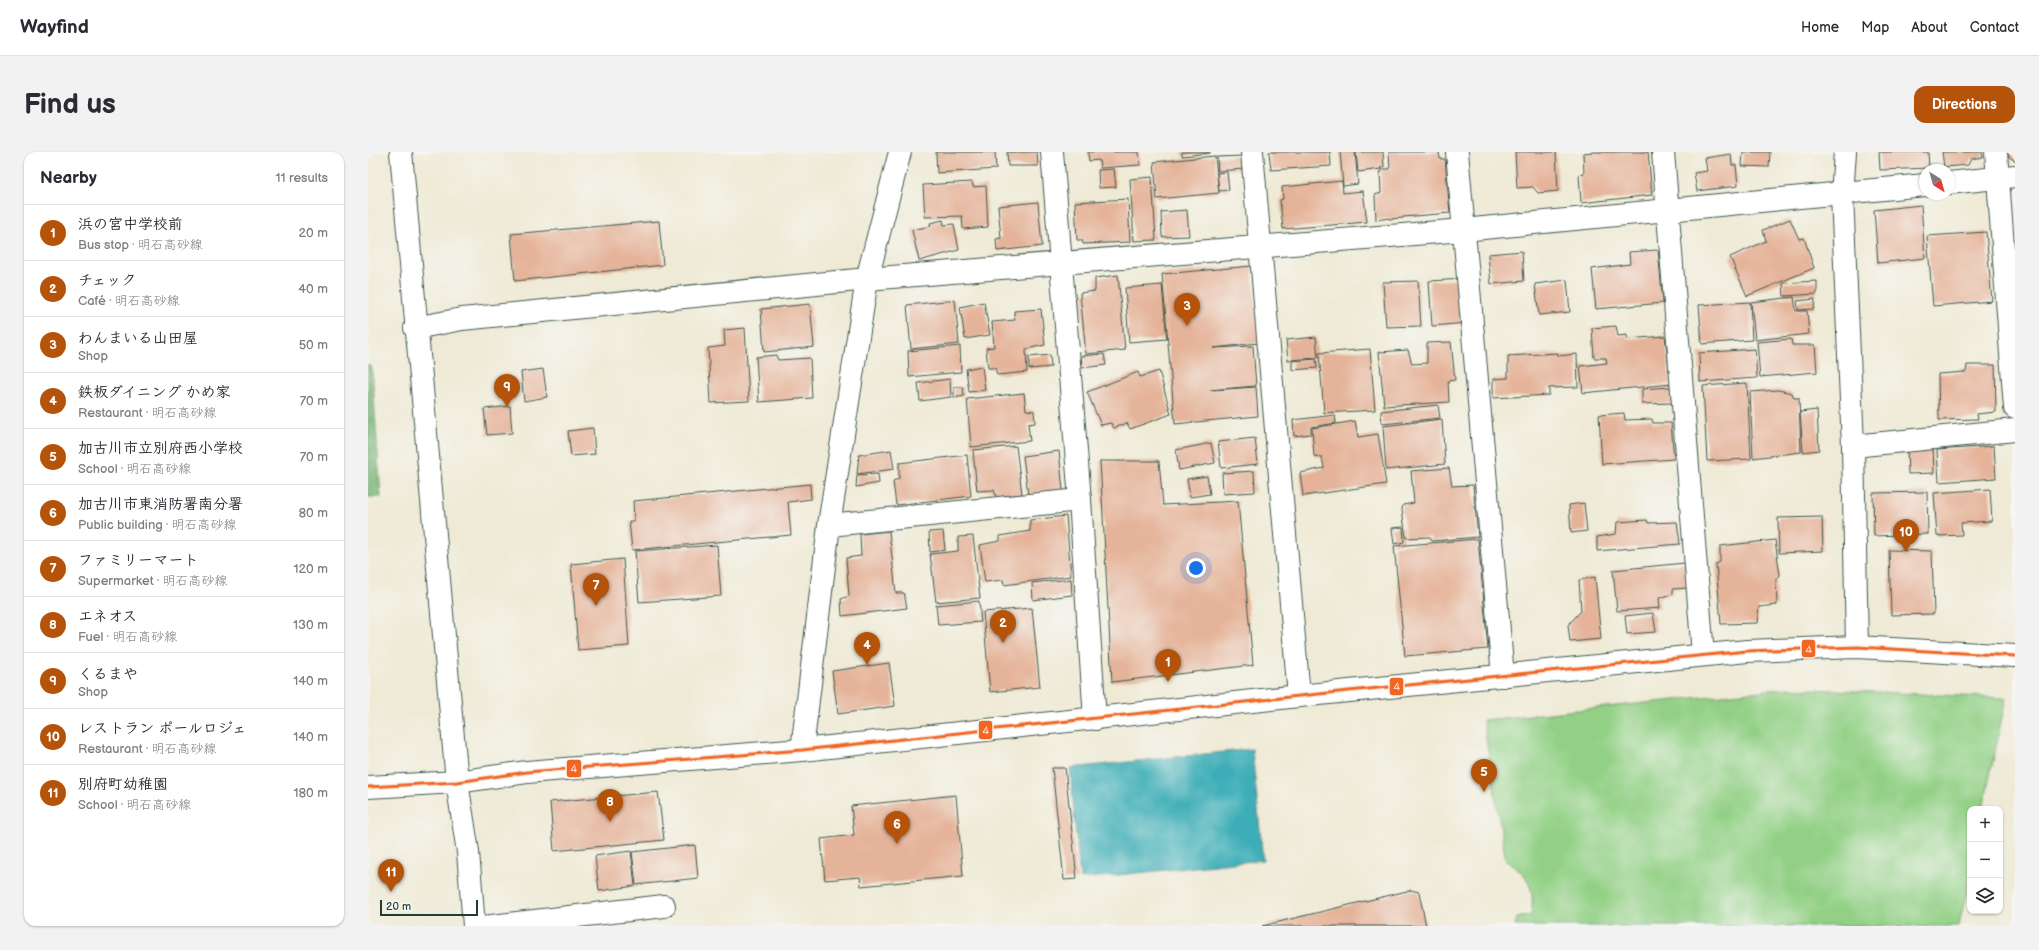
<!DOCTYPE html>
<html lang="en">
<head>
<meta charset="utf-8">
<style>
	:root { --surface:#fff; --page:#f2f2f3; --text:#2b2b33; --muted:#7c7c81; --line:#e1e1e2; --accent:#b45309 }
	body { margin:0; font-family:"Balsamiq Sans","Klee One",sans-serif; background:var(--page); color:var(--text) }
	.controls { position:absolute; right:12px; bottom:12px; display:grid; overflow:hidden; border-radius:8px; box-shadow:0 1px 3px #0004 }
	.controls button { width:36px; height:36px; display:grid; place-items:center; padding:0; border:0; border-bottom:1px solid var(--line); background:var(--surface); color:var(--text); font:20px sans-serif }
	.compass { position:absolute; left:1551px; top:12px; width:36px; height:36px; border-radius:50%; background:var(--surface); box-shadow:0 1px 3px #0004; rotate:143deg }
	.scale { position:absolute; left:12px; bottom:10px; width:98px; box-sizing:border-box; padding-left:4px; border:2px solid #1f3d34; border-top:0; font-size:11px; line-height:14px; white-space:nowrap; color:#1f3d34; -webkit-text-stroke:3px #f6f6f2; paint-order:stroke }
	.you { position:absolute; left:828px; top:416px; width:14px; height:14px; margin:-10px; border:3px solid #fff; border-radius:50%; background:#1a73e8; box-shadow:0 0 0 6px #1a73e833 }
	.badge { display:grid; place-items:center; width:26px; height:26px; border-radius:50%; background:var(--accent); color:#fff; font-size:13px; font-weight:700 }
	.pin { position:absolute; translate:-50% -33px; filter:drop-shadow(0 1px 2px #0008) }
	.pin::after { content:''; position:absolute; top:21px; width:14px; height:12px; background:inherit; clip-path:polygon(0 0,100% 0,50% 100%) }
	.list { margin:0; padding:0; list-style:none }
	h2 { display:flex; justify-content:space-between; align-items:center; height:52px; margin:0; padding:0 16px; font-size:17px }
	h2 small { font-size:13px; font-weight:400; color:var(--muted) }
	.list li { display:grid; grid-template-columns:26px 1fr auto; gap:12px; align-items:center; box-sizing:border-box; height:56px; padding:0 16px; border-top:1px solid var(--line) }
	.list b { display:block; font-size:15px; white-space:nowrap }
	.list p { margin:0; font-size:13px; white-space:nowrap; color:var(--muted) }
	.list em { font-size:13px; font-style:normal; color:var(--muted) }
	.icon { flex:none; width:22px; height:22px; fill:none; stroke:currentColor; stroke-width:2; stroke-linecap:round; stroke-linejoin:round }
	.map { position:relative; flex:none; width:1647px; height:774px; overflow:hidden; border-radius:12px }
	header { display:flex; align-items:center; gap:24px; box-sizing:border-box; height:56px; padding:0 20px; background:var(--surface); border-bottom:1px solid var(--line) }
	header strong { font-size:19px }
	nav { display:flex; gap:22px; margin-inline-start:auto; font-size:14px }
	.intro { display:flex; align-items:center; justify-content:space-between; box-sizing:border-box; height:96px; padding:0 24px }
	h1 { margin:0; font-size:28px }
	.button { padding:10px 18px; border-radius:12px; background:var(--accent); color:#fff; font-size:14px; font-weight:700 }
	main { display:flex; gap:24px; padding:0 24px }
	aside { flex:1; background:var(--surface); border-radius:12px; box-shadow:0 1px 3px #0004 }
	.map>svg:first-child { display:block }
	.green { fill:#92d085; stroke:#58865c }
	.forest { fill:#75b272; stroke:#4a7853 }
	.water { fill:#3daeb7; stroke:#2e7676 }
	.building { fill:#e5b399 }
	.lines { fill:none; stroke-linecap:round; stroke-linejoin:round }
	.street-casing { stroke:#3e574c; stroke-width:24 }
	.secondary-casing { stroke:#3e574c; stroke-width:24 }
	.street { stroke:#fff; stroke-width:22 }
	.secondary { stroke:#fff; stroke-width:22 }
	.bus-1-casing { stroke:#f6f6f2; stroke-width:6 }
	.bus-1 { stroke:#f26522; stroke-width:3 }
	.line-badge { stroke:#f6f6f2; stroke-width:1.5 }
	.badge-label { font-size:11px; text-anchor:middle; font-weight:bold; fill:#fff }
</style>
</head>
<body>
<header>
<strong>Wayfind</strong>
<nav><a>Home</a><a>Map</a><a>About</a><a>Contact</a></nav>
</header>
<div class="intro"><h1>Find us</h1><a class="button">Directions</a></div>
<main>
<aside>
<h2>Nearby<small>11 results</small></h2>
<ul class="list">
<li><span class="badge">1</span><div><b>浜の宮中学校前</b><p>Bus stop · 明石高砂線</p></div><em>20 m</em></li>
<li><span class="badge">2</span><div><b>チェック</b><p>Café · 明石高砂線</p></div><em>40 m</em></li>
<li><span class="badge">3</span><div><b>わんまいる山田屋</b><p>Shop</p></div><em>50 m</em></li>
<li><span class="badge">4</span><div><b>鉄板ダイニング かめ家</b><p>Restaurant · 明石高砂線</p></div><em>70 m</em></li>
<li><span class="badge">5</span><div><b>加古川市立別府西小学校</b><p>School · 明石高砂線</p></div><em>70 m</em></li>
<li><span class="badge">6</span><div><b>加古川市東消防署南分署</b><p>Public building · 明石高砂線</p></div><em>80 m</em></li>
<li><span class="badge">7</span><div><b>ファミリーマート</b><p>Supermarket · 明石高砂線</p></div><em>120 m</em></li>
<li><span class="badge">8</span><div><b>エネオス</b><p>Fuel · 明石高砂線</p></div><em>130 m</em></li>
<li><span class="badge">9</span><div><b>くるまや</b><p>Shop</p></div><em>140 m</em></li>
<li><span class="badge">10</span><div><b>レストラン ポールロジェ</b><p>Restaurant · 明石高砂線</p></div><em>140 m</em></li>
<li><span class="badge">11</span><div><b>別府町幼稚園</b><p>School · 明石高砂線</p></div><em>180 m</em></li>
</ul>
</aside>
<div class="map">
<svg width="1647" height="774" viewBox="0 0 1647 774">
	<rect width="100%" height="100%" fill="#f6f6f2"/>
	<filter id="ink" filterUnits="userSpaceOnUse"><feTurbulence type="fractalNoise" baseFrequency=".025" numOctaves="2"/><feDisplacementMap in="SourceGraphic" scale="8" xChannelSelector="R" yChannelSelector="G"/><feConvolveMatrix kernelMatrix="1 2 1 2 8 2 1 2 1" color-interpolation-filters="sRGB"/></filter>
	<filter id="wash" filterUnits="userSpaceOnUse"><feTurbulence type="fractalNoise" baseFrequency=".012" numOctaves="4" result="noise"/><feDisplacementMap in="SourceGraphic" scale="16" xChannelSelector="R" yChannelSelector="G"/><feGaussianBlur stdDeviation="0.9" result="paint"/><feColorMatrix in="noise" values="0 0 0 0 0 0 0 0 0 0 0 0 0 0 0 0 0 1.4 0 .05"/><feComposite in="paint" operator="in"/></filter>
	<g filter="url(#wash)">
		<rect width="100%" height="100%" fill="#efead5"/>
		<path class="green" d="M 1421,536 L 1638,546 L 1615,657 L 1602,657 L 1602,723 L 1591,774 L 1147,774 L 1149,766 L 1163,763 C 1167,737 1162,723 1138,709 L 1115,568 Z"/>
		<polygon class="forest" points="0,212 4,217 13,345 0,345"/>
		<polygon class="water" points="884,597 895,708 712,727 702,616"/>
		<g id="blocks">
			<g class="building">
				<polygon points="568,0 627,0 628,17 569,21"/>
				<polygon points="639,0 669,0 670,14 640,14"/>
				<polygon points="720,0 771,0 772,13 732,16 731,8 721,9"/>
				<polygon points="814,0 842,0 842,1 814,4"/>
				<polygon points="901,0 962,0 963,14 903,18"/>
				<polygon points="972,0 987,0 990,32 975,34"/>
				<polygon points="988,0 1015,0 1016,15 1012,16 1013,17 990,20"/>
				<polygon points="1021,0 1071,0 1072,7 1077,7 1082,61 1035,65 1035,66 1021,67 1021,66 1008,68 1007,43 1013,41 1012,20 1014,20 1014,17 1022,17"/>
				<polygon points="1147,0 1188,0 1190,39 1170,41 1165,35 1149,36"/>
				<polygon points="1225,0 1280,0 1284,43 1213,51 1211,23 1216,21 1215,1"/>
				<polygon points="1375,0 1402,0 1401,15 1374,14"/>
				<polygon points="1511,0 1560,0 1561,16 1512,18"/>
				<polygon points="1574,0 1614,0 1615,5 1603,7 1600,13 1576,15"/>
				<polygon points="1640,0 1647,0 1647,9 1640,4"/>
				<polygon points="1363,2 1364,13 1368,13 1370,34 1329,39 1326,21 1339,19 1337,6"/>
				<polygon points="847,4 851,41 789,47 786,10"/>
				<polygon points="875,4 876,17 850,19 849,5"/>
				<polygon points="746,17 748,35 731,36 730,18"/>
				<polygon points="859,20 861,38 851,39 849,21"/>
				<polygon points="784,25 788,88 766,89 762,27"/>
				<polygon points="974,29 975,41 995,39 999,70 915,77 912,48 915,47 914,35"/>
				<polygon points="604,30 605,35 618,34 620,75 595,77 594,64 557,65 555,33"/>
				<polygon points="760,47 762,90 715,92 714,88 709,88 707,50"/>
				<polygon points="670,50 674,94 629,99 628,87 633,86 630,54"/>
				<polygon points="1553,53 1557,106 1510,111 1506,58"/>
				<polygon points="819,58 821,84 794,85 793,60"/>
				<polygon points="1422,67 1431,87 1436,86 1446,116 1379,144 1362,105 1398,89 1395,78"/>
				<polygon points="575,68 576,73 586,72 591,98 551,109 544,78 563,74 562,71"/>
				<polygon points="291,69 295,113 147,129 143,82"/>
				<polygon points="1618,80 1624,149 1565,154 1559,84"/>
				<polygon points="1290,98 1295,151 1228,157 1224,117 1262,112 1261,100"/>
				<polygon points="1154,99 1156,129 1123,132 1120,102"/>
				<polygon points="884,114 891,191 845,196 885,194 888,234 842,238 888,235 890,264 807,272 794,122"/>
				<polygon points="750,123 757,198 718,202 712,141 727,139 727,126"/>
				<polygon points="1096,127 1099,171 1064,174 1061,129"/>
				<polygon points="1199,128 1202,160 1171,163 1167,132"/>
				<polygon points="1050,129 1053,174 1018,175 1015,130"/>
				<polygon points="1449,129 1449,142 1416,144 1415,131"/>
				<polygon points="794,133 799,187 761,190 757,136"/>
				<polygon points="1426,145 1428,159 1439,159 1441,182 1387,188 1383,150"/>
				<polygon points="1447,147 1446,157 1430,158 1429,149"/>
				<polygon points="587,148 591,192 543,197 539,153"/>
				<polygon points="616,150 622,183 597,187 592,155"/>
				<polygon points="1382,150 1384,188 1334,192 1331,153"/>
				<polygon points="442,152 446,195 396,200 393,157"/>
				<polygon points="673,157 677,193 658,197 659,220 629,223 627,216 620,216 618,196 626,195 624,170 647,168 646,159"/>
				<polygon points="1248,174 1250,184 1259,183 1259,187 1297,184 1303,232 1215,241 1212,214 1239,211 1238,206 1226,206 1224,176"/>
				<polygon points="377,176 381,249 343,251 340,196 357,194 356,178"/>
				<polygon points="948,185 950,206 920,208 918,188"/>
				<polygon points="1423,187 1424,193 1447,193 1449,220 1392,225 1389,190"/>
				<polygon points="1083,190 1087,228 1080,229 1081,250 1016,254 1011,200 1040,198 1044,212 1059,211 1059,191"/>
				<polygon points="592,194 593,220 541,225 540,199"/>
				<polygon points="1002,197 1007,258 956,261 951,201"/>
				<polygon points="1387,197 1389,226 1332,230 1331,201"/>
				<polygon points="1190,201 1190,204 1209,202 1210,235 1181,236 1181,243 1125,246 1125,227 1140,226 1140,204"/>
				<polygon points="736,202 738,213 714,216 713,204"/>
				<polygon points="408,203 410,208 442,206 444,246 391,250 388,205"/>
				<polygon points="682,203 683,215 661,217 661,205"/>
				<polygon points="948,207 949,216 924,218 924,209"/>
				<polygon points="1599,213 1627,213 1628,260 1609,262 1610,267 1571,268 1570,222 1598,220"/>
				<polygon points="614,214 617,238 601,240 598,217"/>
				<polygon points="175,217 179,245 156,249 153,220"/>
				<polygon points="791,219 803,262 762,277 759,271 746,276 743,271 733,273 719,240 770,220 772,225"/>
				<polygon points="582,227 583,245 552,249 550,231"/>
				<polygon points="1379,231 1383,307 1339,309 1335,234"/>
				<polygon points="586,235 595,235 596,244 586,246"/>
				<polygon points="1302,235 1304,251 1274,252 1274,237"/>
				<polygon points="1410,238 1424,241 1426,246 1431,246 1433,300 1385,306 1382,240"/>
				<polygon points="656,241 658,258 666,259 667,271 660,272 662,289 603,295 599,247"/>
				<polygon points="1070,253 1072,266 1014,272 1013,259"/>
				<polygon points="142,254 144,281 119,283 116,257"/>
				<polygon points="1449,258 1451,298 1435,300 1432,260"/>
				<polygon points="1256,261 1257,268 1284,267 1285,271 1303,271 1306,307 1234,312 1231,263"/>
				<polygon points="967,263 968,271 943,275 943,282 926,284 925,268"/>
				<polygon points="1074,267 1077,312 1018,318 1015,274"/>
				<polygon points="987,269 990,285 1010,282 1018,332 935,344 932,321 956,316 954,305 946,304 944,276"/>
				<polygon points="225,276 227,302 203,304 200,279"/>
				<polygon points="887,286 890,312 853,316 850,290"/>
				<polygon points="843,291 847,311 811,318 808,298"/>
				<polygon points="648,294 654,342 628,345 626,338 609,339 605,298"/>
				<polygon points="1626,294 1628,326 1571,330 1569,298"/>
				<polygon points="1565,296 1566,321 1540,322 1539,297"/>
				<polygon points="523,298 526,317 489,322 491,303"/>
				<polygon points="691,299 695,339 660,342 655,304"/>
				<polygon points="599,303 603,344 528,353 525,329 531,327 531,311"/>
				<polygon points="732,309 791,309 795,353 870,349 885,513 744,530"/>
				<polygon points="1081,316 1084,334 1105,333 1110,385 1064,389 1062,385 1038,386 1034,357 1035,353 1046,351 1043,319"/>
				<polygon points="886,319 887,340 855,342 854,321"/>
				<polygon points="510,322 511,331 488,335 489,323"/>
				<polygon points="839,324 842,342 822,345 819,327"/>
				<polygon points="442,332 443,347 420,350 423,383 264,398 261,369 266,369 265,349"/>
				<polygon points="1622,337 1624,369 1593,371 1594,383 1569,384 1566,341"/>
				<polygon points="1559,340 1560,382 1506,384 1505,341"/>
				<polygon points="1216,351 1219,379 1203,381 1201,353"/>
				<polygon points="698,364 703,424 636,433 635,428 617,430 612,393 632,389 632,384 662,379 662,368"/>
				<polygon points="1454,365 1455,399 1411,401 1410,366"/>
				<polygon points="1279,368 1280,371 1309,370 1312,392 1229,399 1229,385 1248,382 1249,370"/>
				<polygon points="1035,375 1036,390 1026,392 1024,376"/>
				<polygon points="521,379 528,441 536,441 539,456 474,464 473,447 481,444 478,406 493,404 492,382"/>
				<polygon points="575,379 577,398 562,400 561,380"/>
				<polygon points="605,384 612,446 568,450 562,402 590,399 590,385"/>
				<polygon points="1110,387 1120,497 1037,504 1026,394"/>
				<polygon points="1407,388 1412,424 1408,427 1409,453 1391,455 1389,471 1353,472 1348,412 1352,410 1352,394"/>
				<polygon points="349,393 353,444 271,450 267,399"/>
				<polygon points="1521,398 1564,399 1566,462 1523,463"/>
				<polygon points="255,407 261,494 210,498 203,412"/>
				<polygon points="1317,411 1319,436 1305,437 1305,442 1291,446 1292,456 1249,459 1245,418"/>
				<polygon points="1227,425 1233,487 1202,490 1200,473 1213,459 1211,428"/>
				<polygon points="703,427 704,443 665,448 664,431"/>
				<polygon points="611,449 613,470 570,473 568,453"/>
				<polygon points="664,456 672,535 622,540 615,460"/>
				<polygon points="1285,461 1288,480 1259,482 1257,464"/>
				<polygon points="521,511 527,554 470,562 464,519"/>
				<polygon points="684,616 697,616 709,727 696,728"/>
				<polygon points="290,640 296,688 186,699 182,650"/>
				<polygon points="588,643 595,724 493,734 492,725 457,728 453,687 486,683 483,654"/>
				<polygon points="327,693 330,726 268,733 264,700"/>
				<polygon points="263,699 267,734 231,739 227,704"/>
				<polygon points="1043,738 1051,740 1058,774 894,774"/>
			</g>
		</g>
	</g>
	<g filter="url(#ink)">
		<use href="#blocks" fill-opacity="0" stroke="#3e574c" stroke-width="1"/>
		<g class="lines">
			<defs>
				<g id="street">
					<polyline points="684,0 712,348 727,567"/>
					<polyline points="884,0 931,544"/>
					<polyline points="1089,0 1135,524"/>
					<polyline points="1295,0 1335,503"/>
					<polyline points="1477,0 1474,43 1485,294 1489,495"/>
					<polyline points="1628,0 1647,256"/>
					<polyline points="1581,31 1647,24"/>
					<polyline points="47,176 94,167 499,127 1095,78 1557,33"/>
					<polyline points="1485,294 1647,278"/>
					<polyline points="461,373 712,348"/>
					<polyline points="434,598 461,373 499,127 532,0"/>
					<polyline points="123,774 296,754"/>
				</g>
				<g id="secondary">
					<polyline points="33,0 89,630 100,700 106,774"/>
					<polyline points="0,635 89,630 159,620 434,598 931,544 1379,499 1489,495 1647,504"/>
				</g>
			</defs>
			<use href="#street" class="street-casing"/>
			<use href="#secondary" class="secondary-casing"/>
			<use href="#street" class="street"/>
			<use href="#secondary" class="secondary"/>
			<defs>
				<polyline id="bus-1" points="0,635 89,630 159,620 434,598 931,544 1379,499 1489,495 1647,504"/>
			</defs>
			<use href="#bus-1" class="bus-1-casing"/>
			<use href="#bus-1" class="bus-1"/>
		</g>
	</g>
	<g class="line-badge">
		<rect x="1433" y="487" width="15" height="19" rx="4" fill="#f26522"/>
		<rect x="1021" y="525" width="15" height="19" rx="4" fill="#f26522"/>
		<rect x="610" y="568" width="15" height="20" rx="4" fill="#f26522"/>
		<rect x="198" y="607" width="16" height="19" rx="4" fill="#f26522"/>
	</g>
	<g class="badge-label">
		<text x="1441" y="501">４</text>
		<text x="1029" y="538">４</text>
		<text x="618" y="582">４</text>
		<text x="206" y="620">４</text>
	</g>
</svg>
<div class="controls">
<button>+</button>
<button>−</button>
<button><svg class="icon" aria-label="layers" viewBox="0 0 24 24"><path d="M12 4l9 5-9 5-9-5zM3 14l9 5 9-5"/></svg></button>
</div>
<svg class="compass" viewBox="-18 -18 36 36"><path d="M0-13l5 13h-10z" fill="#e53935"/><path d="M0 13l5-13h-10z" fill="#7c7c81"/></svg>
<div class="scale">20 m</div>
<div class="you"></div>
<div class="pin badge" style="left:800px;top:530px">1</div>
<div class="pin badge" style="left:635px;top:491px">2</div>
<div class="pin badge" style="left:819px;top:174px">3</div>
<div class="pin badge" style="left:499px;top:513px">4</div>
<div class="pin badge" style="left:1116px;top:640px">5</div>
<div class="pin badge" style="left:529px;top:692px">6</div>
<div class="pin badge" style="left:228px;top:454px">7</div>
<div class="pin badge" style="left:242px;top:670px">8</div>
<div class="pin badge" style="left:139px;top:255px">9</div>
<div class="pin badge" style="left:1538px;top:400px">10</div>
<div class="pin badge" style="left:23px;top:740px">11</div>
</div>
</main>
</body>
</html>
